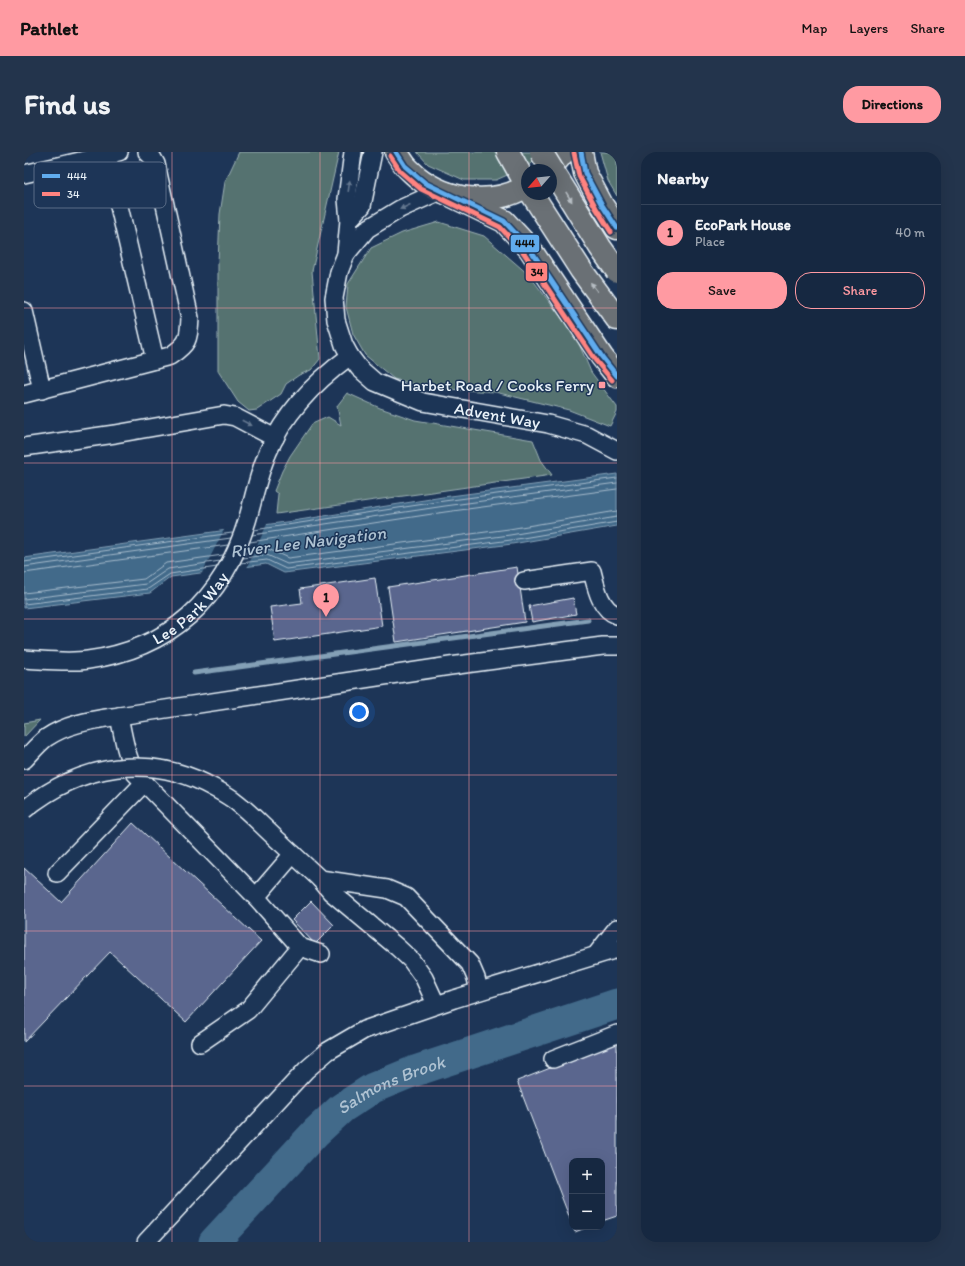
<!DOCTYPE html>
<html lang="en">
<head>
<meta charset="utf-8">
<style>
	:root { --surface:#162841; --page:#23344c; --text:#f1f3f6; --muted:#9ea6b1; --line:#35445a; --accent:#ff9aa2 }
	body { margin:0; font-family:Itim,sans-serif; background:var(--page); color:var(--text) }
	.controls { position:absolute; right:12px; bottom:12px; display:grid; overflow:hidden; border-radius:8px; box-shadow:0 4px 16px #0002 }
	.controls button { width:36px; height:36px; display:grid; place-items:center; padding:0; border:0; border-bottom:1px solid var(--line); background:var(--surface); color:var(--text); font:20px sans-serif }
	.compass { position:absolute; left:497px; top:12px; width:36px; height:36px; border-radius:50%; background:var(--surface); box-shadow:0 4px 16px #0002; rotate:242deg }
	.you { position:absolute; left:335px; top:560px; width:14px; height:14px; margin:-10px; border:3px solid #fff; border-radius:50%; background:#1a73e8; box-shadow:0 0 0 6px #1a73e833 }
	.badge { display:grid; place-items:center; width:26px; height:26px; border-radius:50%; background:var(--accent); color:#111; font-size:13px; font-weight:700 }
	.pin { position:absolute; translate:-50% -33px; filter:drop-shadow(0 1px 2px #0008) }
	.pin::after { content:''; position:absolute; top:21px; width:14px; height:12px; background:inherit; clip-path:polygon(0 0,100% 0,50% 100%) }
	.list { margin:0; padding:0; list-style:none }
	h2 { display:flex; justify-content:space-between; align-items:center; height:52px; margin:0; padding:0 16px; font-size:17px }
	h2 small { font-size:13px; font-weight:400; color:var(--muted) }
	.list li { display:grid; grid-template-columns:26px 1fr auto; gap:12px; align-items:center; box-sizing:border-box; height:56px; padding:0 16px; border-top:1px solid var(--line) }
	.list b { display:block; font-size:15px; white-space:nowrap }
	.list p { margin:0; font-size:13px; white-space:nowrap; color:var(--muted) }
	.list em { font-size:13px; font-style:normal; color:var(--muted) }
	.actions { display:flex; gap:8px; padding:12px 16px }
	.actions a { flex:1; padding:9px 0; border:1px solid var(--accent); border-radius:16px; text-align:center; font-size:14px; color:var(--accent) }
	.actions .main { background:var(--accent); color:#111 }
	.map { position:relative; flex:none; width:593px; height:1090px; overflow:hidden; border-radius:16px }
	header { display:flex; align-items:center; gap:24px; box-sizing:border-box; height:56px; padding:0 20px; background:var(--accent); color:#111 }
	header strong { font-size:19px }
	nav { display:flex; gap:22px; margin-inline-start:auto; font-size:14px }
	.intro { display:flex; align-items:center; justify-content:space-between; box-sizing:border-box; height:96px; padding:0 24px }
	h1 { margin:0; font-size:28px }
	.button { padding:10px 18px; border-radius:16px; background:var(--accent); color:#111; font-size:14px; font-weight:700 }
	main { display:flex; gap:24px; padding:0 24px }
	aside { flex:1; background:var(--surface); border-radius:16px; box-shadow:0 4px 16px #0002 }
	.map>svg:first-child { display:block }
	.green { fill:#547270; stroke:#9eb2b4 }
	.water { fill:#426a8a; stroke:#84a0b6 }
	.pier { fill:#1d3557 }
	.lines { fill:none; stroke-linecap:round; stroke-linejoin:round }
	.shore { stroke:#a6bbcc; stroke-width:1 }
	.stream { stroke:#84a0b6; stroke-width:5 }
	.river { stroke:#426a8a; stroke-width:31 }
	.building { fill:#5a668e; stroke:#e8f1f8 }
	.minor-casing { stroke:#e8f1f8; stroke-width:20 }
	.major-casing { stroke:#e8f1f8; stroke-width:25 }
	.highway-casing { stroke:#e8f1f8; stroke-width:25 }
	.minor { stroke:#1d3557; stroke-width:17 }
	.major { stroke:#6a7074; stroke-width:22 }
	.highway { stroke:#6a7074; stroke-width:22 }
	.minor-bridge-casing { stroke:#e8f1f8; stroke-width:20; stroke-linecap:butt }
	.highway-bridge-casing { stroke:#e8f1f8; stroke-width:25; stroke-linecap:butt }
	.minor-bridge { stroke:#1d3557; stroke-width:17 }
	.highway-bridge { stroke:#6a7074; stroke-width:22 }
	.bus-1-casing { stroke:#1d3557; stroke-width:8 }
	.bus-2-casing { stroke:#1d3557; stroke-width:8 }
	.bus-1 { stroke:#60acee; stroke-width:5 }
	.bus-2 { stroke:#ff8380; stroke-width:5 }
	.oneway { fill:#64778f }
	.oneway2 { fill:#b6bdc3 }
	.grid { fill:none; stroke:#ff9aa2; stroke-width:1; stroke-opacity:0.55 }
	.poi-dot { fill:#ff9aa2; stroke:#1d3557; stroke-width:1.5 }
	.labels { text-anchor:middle; stroke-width:3; stroke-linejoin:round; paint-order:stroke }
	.poi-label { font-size:17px; fill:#e8f1f8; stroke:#1d3557; text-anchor:end }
	.street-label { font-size:17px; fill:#e8f1f8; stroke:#1d3557 }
	.water-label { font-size:18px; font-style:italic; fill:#aec2d2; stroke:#1d3557 }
	.key { fill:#1d3557; stroke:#5a6d87; stroke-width:1 }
	.key-label { font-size:11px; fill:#e8f1f8 }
	.line-badge { stroke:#1d3557; stroke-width:1.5 }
	.pale-badge-label { font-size:11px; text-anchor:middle; font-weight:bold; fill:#111 }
</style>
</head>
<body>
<header>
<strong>Pathlet</strong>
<nav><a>Map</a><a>Layers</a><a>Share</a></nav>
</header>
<div class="intro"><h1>Find us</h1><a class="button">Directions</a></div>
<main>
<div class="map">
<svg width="593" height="1090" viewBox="0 0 593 1090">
	<rect width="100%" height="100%" fill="#1d3557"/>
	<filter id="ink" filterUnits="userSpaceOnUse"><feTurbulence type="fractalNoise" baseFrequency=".025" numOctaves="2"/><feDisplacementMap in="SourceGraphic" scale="8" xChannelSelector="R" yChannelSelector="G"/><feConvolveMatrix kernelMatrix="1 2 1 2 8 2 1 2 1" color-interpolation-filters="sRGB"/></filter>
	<g filter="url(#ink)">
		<g class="green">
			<polygon points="215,0 315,0 288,119 296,207 287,218 275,223 262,232 257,242 233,258 225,259 214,250 194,219 194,111 196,62 201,30"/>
			<polygon points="393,0 517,0 504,14 472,28 440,28 404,12"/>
			<polygon points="576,0 593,0 593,44 584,29"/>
			<polygon points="415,70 460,84 505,123 552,185 567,220 593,255 593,260 586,274 545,258 471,240 407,236 370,227 341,203 329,182 322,155 324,132 347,96 378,81"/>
			<polygon points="323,241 356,256 391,268 509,288 517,308 528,323 252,362 254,342 250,339 258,319 266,304 288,272 304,265 317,273 313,254"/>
			<polygon points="16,568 0,585 0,571"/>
		</g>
		<polygon class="water" points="593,322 593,374 488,392 260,421 242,412 147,425 126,441 0,456 0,406 269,369 419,345"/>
		<polygon class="pier" points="244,370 223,416 177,423 201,376"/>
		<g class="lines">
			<g class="shore">
				<polyline points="230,378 420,349 593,326"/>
				<polyline points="228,383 421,354 593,331"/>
				<polyline points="226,390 421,360 593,337"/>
				<polyline points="222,399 244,397 264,406 485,377 593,359"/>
				<polyline points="219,406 243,403 263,412 486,383 593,365"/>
				<polyline points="0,410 208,381"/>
				<polyline points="216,411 243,408 262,417 487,388 593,370"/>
				<polyline points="0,415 207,386"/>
				<polyline points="0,421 204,393"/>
				<polyline points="0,441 120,427 142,411 199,403"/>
				<polyline points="0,447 122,432 144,417 196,409"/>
				<polyline points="0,452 124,437 146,422 193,415"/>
			</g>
			<polyline class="stream" points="170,521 564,468"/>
			<path class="river" id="s1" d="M 190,1090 L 292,980 L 318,956 L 349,936 L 388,920 L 593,852"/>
		</g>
		<g class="building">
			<polygon points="493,415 501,470 372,490 364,435"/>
			<polygon points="351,426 358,474 251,490 246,455 278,451 276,437"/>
			<polygon points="549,446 552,462 508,470 505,454"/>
			<polygon points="109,671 237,789 162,870 86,800 0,890 0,716 37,750"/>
			<polygon points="287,749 310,773 291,792 268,768"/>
			<polygon points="593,890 593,1064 578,1069 578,1009 548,1009 548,1072 493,929"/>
			<polygon points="549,1075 564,1075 551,1080"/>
		</g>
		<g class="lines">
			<defs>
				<g id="minor">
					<path id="s2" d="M 329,0 L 323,47 L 325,68 L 322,102 L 315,120 L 310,146 L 312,168 L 320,193 L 326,204 L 335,216 L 351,230 L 399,250 L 524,272 L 563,283 L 593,299"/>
					<polyline points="83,3 131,208"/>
					<polyline points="0,22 95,0"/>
					<polyline points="325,68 338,54 349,0"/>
					<polyline points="322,102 343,77 376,57 416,39"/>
					<polyline points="0,159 18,238"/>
					<path d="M 0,242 L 146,204 C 164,192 165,188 166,166 L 132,12 L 128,5 L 123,0"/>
					<polyline points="0,295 91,282 200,263 211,265 251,286"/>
					<path d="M 500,429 L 568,419 C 572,435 576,457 593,463"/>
					<path id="s3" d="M 0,507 C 21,508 43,511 64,508 C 145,497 199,448 223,369 C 230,346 234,322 244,300 C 261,260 292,229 326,204"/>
					<path d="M 95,564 C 99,584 102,603 111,621 L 232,745 L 276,795 L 297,802"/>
					<path d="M 0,608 C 7,601 14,592 22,586 C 44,571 70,568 95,564 L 426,514 L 579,494 L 593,494"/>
					<polyline points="256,690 296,727 363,737 382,745 446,812 452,826 455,839"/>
					<polyline points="33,721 120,631"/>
					<polyline points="296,727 307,740 373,795 387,808 400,826 412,852"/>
					<polyline points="232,745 269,702"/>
					<polyline points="572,803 593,776"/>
					<polyline points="176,891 224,858 276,795"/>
					<polyline points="529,907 593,882"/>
					<polyline points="122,1090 282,918 304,899 340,878 430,847 593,797"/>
				</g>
				<g id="major">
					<path d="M 372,0 C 375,4 378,9 381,13 C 384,17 388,20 392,24 C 423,49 468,55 503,34"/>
					<polyline points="525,18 540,0"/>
				</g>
				<g id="highway">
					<polyline points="484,0 503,34"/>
					<polyline points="557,0 561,21 578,53 593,76"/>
					<polyline points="424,42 480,69 506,97 578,205 593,224"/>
					<polyline points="508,42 557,118 593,167"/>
				</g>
			</defs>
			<use href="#minor" class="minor-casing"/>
			<use href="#major" class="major-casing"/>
			<use href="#highway" class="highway-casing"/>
			<use href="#minor" class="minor"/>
			<use href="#major" class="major"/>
			<use href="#highway" class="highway"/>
			<defs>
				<path id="minor-bridge" d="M 0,658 C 56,612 126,600 190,636 C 197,640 205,644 211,649 C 227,661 241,677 256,690"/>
				<polyline id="highway-bridge" points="517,0 576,95 593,119"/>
			</defs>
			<use href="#minor-bridge" class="minor-bridge-casing"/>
			<use href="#highway-bridge" class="highway-bridge-casing"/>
			<use href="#minor-bridge" class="minor-bridge"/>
			<use href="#highway-bridge" class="highway-bridge"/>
			<defs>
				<g id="bus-1">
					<polyline points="372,0 381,14 401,31 480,69 506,97 578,205 593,224"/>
					<polyline points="557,0 561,21 578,53 593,76"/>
				</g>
				<g id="bus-2">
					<polyline points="550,1 555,24 572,56 587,80"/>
					<polyline points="366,4 376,19 397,37 476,75 500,101 572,209 588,228"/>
				</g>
			</defs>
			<use href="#bus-1" class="bus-1-casing"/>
			<use href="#bus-2" class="bus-2-casing"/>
			<use href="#bus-1" class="bus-1"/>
			<use href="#bus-2" class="bus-2"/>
		</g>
		<defs><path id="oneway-solid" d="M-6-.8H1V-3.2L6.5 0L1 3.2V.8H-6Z"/></defs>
		<g class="oneway">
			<use href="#oneway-solid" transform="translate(325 34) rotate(-82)"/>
			<use href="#oneway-solid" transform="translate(381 55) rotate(155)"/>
			<use href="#oneway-solid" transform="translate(223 271) rotate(28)"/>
		</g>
		<g class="oneway2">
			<use href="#oneway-solid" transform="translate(545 45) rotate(58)"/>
			<use href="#oneway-solid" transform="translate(570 135) rotate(-127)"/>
		</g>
	</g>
	<path class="grid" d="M 148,0 L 148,1090M 296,0 L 296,1090M 445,0 L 445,1090M 0,156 L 593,156M 0,311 L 593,311M 0,467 L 593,467M 0,623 L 593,623M 0,779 L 593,779M 0,934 L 593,934"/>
	<rect class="poi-dot" x="574" y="229" width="8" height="8" rx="2"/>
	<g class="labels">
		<g class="poi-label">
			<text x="570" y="239">Harbet Road / Cooks Ferry</text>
		</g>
		<g class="street-label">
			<text dy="6" stroke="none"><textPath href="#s2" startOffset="373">Advent Way</textPath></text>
			<text dy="6" stroke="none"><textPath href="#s3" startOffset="182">Lee Park Way</textPath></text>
		</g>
		<g class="water-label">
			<text transform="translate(284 390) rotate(-7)" y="6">River Lee Navigation</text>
			<text dy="6" stroke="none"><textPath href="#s1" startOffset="240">Salmons Brook</textPath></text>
		</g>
	</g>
	<rect x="10" y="10" width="132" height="46" rx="6" class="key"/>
	<rect x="18" y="22" width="18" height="4" fill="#60acee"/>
	<rect x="18" y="40" width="18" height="4" fill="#ff8380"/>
	<g class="key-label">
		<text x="43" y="28">444</text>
		<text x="43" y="46">34</text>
	</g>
	<g class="line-badge">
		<rect x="486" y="82" width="30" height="19" rx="4" fill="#60acee"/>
		<rect x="501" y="110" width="23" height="20" rx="4" fill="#ff8380"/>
	</g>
	<g class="pale-badge-label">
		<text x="501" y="95">444</text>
		<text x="513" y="124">34</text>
	</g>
</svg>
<div class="controls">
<button>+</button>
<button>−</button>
</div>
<svg class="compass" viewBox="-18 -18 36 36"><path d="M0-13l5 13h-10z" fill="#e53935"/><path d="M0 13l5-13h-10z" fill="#9ea6b1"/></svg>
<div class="you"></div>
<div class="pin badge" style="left:302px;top:465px">1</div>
</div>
<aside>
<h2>Nearby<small></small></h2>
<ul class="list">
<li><span class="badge">1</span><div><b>EcoPark House</b><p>Place</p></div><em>40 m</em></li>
</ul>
<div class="actions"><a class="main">Save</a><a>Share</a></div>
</aside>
</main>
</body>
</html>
